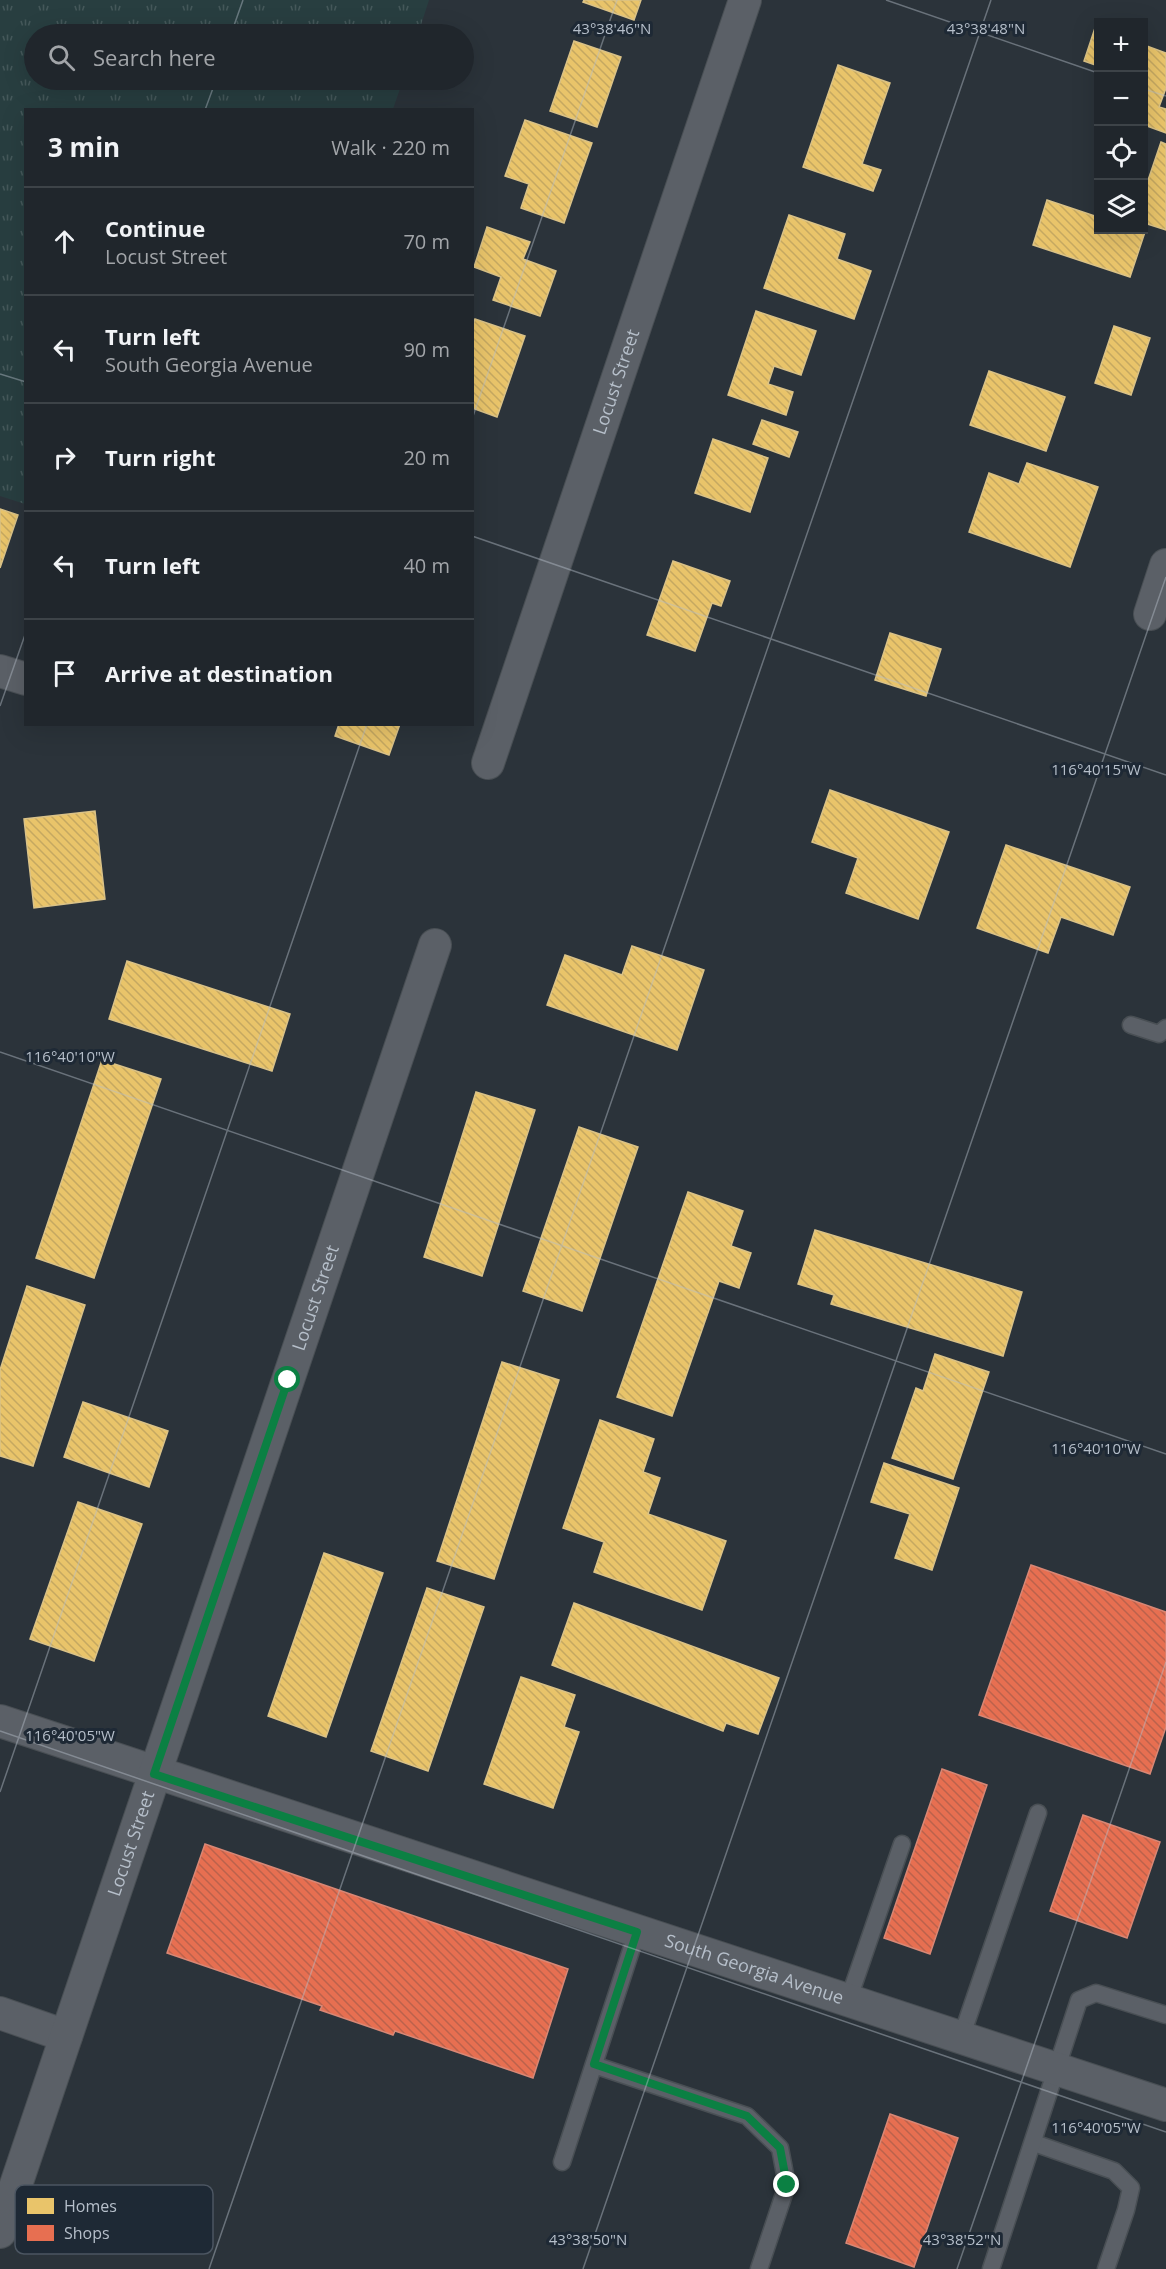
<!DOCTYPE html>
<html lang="en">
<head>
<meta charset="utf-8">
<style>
	:root { --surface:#20262c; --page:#282e34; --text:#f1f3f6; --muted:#a2a5a9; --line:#3d4348 }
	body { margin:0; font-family:"Open Sans",sans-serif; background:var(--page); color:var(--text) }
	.controls { position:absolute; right:18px; top:18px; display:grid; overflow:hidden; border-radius:0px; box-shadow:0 6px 24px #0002 }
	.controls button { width:54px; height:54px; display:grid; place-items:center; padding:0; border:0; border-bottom:2px solid var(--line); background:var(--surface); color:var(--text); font:30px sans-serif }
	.stop { position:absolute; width:18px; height:18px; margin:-14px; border:4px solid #0b8043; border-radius:50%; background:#fff }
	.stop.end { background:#0b8043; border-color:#fff; box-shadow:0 2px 6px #0008 }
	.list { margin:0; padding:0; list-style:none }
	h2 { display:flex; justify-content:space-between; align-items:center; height:78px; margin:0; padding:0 24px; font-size:26px }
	h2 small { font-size:20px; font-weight:400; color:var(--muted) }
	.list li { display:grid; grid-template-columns:39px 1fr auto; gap:18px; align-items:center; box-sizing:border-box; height:108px; padding:0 24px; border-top:2px solid var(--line) }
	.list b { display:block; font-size:22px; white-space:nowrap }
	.list p { margin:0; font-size:20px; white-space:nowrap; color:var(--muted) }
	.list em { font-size:20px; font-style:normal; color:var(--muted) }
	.icon { flex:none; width:33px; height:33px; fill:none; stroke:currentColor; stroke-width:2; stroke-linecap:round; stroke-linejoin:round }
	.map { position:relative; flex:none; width:1166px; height:2269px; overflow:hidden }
	.search { position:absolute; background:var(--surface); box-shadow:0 6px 24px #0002; left:24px; top:24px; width:450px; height:66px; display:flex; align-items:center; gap:15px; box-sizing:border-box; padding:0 21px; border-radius:33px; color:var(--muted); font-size:22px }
	.panel { position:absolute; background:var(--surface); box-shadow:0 6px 24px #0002; left:24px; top:108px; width:450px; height:618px; border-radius:0px }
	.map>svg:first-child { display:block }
	.grass { fill:url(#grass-tufts) }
	.homes { fill:url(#homes-back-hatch); stroke:#dac287; stroke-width:1.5 }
	.shops { fill:url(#shops-back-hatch); stroke:#d88775; stroke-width:1.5 }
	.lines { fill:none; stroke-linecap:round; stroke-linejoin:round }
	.service-casing { stroke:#494f54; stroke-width:19 }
	.minor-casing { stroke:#494f54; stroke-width:34 }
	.service { stroke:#5b6067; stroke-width:16 }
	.minor { stroke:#5b6067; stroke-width:32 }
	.route { stroke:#0b8043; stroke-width:8 }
	.ticks { fill:none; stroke:#b6bfca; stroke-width:1.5; stroke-opacity:0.45 }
	.labels { text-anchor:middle; stroke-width:6; stroke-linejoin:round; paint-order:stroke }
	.street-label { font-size:18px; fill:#b6bfca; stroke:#1e2935 }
	.key { fill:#1e2935; stroke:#4c5662; stroke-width:1.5 }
	.key-label { font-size:16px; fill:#b6bfca }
	.ticks-label { font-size:15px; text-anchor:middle; fill:#b6bfca; stroke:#1e2935; stroke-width:6; stroke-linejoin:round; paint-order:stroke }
</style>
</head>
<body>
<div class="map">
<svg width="1166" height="2269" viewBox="0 0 1166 2269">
	<defs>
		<pattern id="grass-tufts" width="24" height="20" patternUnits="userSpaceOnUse" patternTransform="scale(1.5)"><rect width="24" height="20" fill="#283e40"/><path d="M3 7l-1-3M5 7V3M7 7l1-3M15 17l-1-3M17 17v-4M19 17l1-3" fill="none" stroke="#45585a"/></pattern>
		<pattern id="homes-back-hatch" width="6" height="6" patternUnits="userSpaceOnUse" patternTransform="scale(1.5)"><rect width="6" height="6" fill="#e9c46a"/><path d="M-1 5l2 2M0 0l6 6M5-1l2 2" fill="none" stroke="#c5a861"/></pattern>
		<pattern id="shops-back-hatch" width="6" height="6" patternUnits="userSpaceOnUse" patternTransform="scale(1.5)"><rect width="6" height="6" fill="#e76f51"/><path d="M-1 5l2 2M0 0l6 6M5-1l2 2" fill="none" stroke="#bb624c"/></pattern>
	</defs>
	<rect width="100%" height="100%" fill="#2b333a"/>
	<polygon class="grass" points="0,0 429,0 418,34 34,34 34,80 403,80 393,109 26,110 25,504 0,496"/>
	<g class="homes">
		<polygon points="584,0 641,0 634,20 583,2"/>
		<polygon points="1095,28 1098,29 1098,66 1084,61"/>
		<polygon points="574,41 621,57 597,127 550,111"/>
		<polygon points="1144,45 1166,53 1166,88 1159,107 1166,109 1166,133 1144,125"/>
		<polygon points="838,65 890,83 862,164 881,170 873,191 803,167"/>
		<polygon points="525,120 592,143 564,223 521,208 529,184 505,176"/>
		<polygon points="1161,142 1166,144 1166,230 1144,223 1144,192"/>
		<polygon points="1047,200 1098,217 1098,230 1145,232 1130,277 1033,245"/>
		<polygon points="789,215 845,234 837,259 871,271 854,319 764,288"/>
		<polygon points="487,227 530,242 523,259 556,271 540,316 493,300 501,277 474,267"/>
		<polygon points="756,311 816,331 801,375 774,366 768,384 793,392 786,415 728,395"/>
		<polygon points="475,319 525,336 497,417 472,408 472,327"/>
		<polygon points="1114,326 1150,338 1131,395 1095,383"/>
		<polygon points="989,371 1065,397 1046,451 970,425"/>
		<polygon points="762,420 798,432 789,457 753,444"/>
		<polygon points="713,439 768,458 750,512 695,493"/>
		<polygon points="1027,463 1098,487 1070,567 969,532 989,473 1019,484"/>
		<polygon points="0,509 18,515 0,568"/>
		<polygon points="673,561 730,581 721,606 712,603 695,651 647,635"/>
		<polygon points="890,633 941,649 926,696 875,680"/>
		<polygon points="339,724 400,724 389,755 335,736"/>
		<polygon points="830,790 949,832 918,919 846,893 858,858 812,842"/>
		<polygon points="95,811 105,899 34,908 24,819"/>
		<polygon points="1006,845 1130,887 1113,935 1061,917 1048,953 977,928"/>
		<polygon points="632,946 704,970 677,1050 547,1005 565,955 622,975"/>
		<polygon points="127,961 290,1014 272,1071 109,1019"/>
		<polygon points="102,1060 161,1079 94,1278 36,1258"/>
		<polygon points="476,1092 535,1110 482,1276 424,1257"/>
		<polygon points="579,1127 638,1147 582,1311 523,1291"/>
		<polygon points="688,1192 743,1211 731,1246 751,1253 739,1288 719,1281 672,1416 617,1397"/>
		<polygon points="815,1230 1022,1292 1003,1356 831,1304 834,1295 798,1284"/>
		<polygon points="27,1286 85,1305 33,1466 0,1456 0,1370"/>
		<polygon points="935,1354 989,1372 953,1479 892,1458 916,1388 923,1391"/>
		<polygon points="502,1362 559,1380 494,1579 437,1561"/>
		<polygon points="83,1402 168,1431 149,1487 64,1457"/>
		<polygon points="600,1420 654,1439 643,1472 660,1478 648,1514 726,1541 702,1610 594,1572 604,1542 563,1528"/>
		<polygon points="884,1463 959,1488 932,1570 895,1558 910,1514 871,1502"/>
		<polygon points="78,1502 142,1524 94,1661 30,1639"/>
		<polygon points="324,1553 383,1573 326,1737 268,1716"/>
		<polygon points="427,1588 484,1607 428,1771 371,1751"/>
		<polygon points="574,1603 779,1678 758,1734 726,1723 723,1731 552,1665"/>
		<polygon points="521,1677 575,1695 564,1727 579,1732 553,1808 484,1784"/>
	</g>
	<g class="shops">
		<polygon points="1031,1565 1166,1612 1166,1727 1150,1774 979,1715"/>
		<polygon points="942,1769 987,1785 930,1954 884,1938"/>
		<polygon points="1083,1815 1160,1842 1127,1938 1050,1911"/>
		<polygon points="205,1844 568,1969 533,2078 395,2031 393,2035 320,2010 322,2006 167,1953"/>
		<polygon points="890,2114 958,2138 914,2267 846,2243"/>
	</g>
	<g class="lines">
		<defs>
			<g id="service">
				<polyline points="1131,1025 1159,1034 1166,1028"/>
				<polyline points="848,2001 902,1844"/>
				<polyline points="961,2038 1038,1813"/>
				<polyline points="594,2065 747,2116 780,2148 787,2185 759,2269"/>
				<polyline points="1034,2143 1114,2171 1131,2188 1126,2210 1106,2269"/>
				<polyline points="562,2162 637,1932"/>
				<polyline points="991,2269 1079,2000 1096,1993 1166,2015"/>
			</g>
			<g id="minor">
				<polyline points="1150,614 1166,565"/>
				<polyline points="0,671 26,679"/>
				<path id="s1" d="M 488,763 L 745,0"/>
				<path id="s2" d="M 0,1721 L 1166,2105"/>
				<polyline points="0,2013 66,2036"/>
				<path id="s3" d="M 0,2232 L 435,945"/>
			</g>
		</defs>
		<use href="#service" class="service-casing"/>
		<use href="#minor" class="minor-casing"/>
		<use href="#service" class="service"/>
		<use href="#minor" class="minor"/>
	</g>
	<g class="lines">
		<polyline class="route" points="288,1380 154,1774 637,1932 594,2064 747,2116 780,2148 787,2185"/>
	</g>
	<path class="ticks" d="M 886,0 L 1098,73M 231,34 L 243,0M 1144,89 L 1166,96M 205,110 L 216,80M 0,374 L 26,382M 472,419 L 617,0M 472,536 L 1166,775M 0,706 L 26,632M 0,1052 L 1166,1454M 0,1731 L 1166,2132M 0,1792 L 367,724M 209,2269 L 991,0M 583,2269 L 1166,577M 957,2269 L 1166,1662"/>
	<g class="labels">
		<g class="street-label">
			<text dy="6" stroke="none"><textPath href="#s1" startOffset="402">Locust Street</textPath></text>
			<text dy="6" stroke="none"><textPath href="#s3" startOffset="986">Locust Street</textPath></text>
			<text dy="6" stroke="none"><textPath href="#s3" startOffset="410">Locust Street</textPath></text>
			<text dy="6" stroke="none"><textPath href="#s2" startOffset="794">South Georgia Avenue</textPath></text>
		</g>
	</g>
	<rect x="15" y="2185" width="198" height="69" rx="9" class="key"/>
	<rect x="27" y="2198" width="27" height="16" fill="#e9c46a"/>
	<rect x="27" y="2225" width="27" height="16" fill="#e76f51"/>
	<g class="key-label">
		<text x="64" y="2212">Homes</text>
		<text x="64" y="2239">Shops</text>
	</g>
	<g class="ticks-label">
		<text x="612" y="34">43°38'46"N</text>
		<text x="986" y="34">43°38'48"N</text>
		<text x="1096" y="775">116°40'15"W</text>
		<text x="70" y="1062">116°40'10"W</text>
		<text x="1096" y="1454">116°40'10"W</text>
		<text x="70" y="1741">116°40'05"W</text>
		<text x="1096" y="2133">116°40'05"W</text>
		<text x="588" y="2245">43°38'50"N</text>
		<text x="962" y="2245">43°38'52"N</text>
	</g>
</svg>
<div class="controls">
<button>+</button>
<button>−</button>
<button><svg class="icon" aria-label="locate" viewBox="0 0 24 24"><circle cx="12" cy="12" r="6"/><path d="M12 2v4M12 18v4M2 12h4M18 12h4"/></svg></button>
<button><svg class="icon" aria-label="layers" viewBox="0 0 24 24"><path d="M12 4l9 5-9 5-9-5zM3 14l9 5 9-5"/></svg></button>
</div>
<div class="stop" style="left:288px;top:1380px"></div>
<div class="stop end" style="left:787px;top:2185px"></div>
<div class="search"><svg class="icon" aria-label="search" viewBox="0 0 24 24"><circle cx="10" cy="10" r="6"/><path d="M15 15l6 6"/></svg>Search here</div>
<section class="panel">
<h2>3 min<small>Walk · 220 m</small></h2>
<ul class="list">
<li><svg class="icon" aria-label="ahead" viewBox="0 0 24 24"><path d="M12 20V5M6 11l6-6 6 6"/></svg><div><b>Continue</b><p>Locust Street</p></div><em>70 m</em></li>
<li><svg class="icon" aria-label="left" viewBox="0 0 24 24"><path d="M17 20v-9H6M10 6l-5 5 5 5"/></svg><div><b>Turn left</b><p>South Georgia Avenue</p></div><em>90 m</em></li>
<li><svg class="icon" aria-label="right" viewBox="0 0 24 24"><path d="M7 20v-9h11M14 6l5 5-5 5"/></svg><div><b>Turn right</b></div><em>20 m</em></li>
<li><svg class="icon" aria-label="left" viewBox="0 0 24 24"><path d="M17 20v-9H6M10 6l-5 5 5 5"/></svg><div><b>Turn left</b></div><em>40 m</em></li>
<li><svg class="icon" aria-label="arrive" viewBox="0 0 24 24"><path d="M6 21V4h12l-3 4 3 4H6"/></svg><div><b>Arrive at destination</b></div></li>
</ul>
</section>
</div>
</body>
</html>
